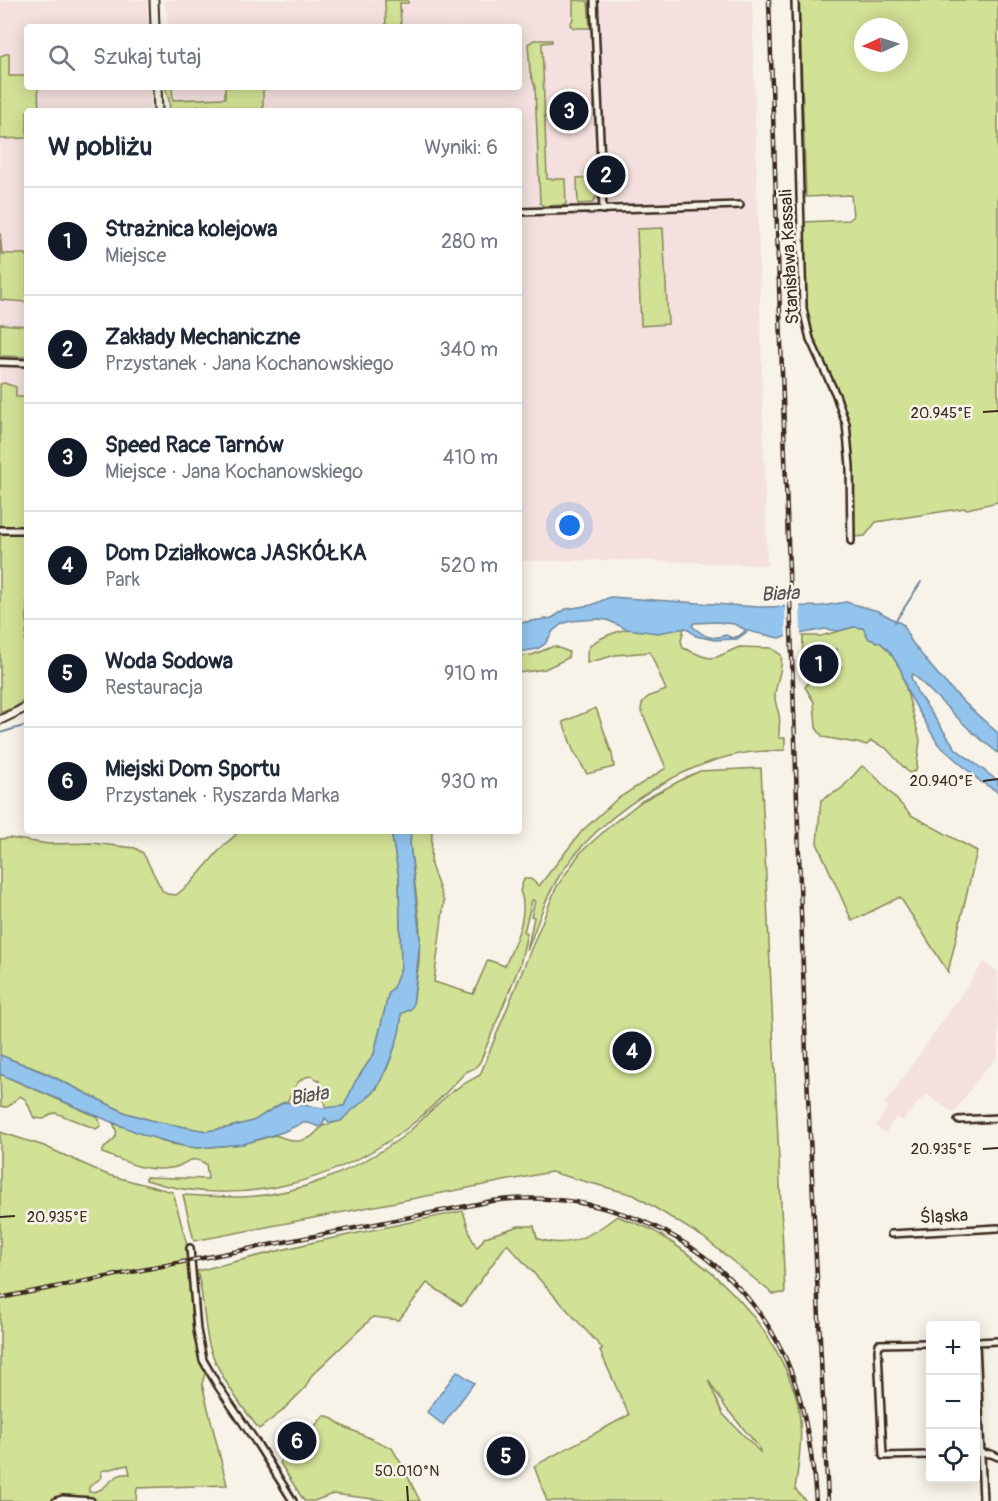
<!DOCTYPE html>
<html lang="pl">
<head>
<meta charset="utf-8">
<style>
	:root { --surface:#fff; --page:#f6f6f7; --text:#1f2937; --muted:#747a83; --line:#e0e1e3; --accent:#111827 }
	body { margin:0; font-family:Pangolin,sans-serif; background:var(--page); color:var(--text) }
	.controls { position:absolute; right:18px; bottom:18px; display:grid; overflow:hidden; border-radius:6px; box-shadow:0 3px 15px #0003 }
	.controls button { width:54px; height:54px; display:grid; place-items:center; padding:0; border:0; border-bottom:2px solid var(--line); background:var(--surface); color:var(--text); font:30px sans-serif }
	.compass { position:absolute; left:854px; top:18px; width:54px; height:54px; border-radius:50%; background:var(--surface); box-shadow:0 3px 15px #0003; rotate:266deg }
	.you { position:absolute; left:570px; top:526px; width:21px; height:21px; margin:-15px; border:4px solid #fff; border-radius:50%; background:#1a73e8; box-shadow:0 0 0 9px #1a73e833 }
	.badge { display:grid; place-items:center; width:39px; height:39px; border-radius:50%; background:var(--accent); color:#fff; font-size:20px; font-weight:700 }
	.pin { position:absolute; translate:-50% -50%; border:3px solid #fff; box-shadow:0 2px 6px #0006 }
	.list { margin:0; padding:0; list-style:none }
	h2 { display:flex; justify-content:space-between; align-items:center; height:78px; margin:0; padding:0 24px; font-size:26px }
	h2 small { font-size:20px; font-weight:400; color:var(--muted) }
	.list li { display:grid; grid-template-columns:39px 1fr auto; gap:18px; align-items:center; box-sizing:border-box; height:108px; padding:0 24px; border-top:2px solid var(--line) }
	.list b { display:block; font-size:22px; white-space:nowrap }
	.list p { margin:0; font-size:20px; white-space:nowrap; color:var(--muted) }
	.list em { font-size:20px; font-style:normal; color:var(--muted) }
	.icon { flex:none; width:33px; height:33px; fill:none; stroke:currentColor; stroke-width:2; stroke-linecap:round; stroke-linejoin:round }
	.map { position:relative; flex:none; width:998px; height:1501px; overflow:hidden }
	.search { position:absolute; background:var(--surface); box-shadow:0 3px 15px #0003; left:24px; top:24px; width:498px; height:66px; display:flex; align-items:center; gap:15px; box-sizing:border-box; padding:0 21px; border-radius:6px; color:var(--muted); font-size:22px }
	.panel { position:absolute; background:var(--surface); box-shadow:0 3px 15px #0003; left:24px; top:108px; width:498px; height:726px; border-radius:6px }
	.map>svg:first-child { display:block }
	.built { fill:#f3e0df }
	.green { fill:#d1e195; stroke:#86865a; stroke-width:1.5; fill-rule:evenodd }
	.water { fill:#92c4ee; stroke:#6f869b; stroke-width:1.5; fill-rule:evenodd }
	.pier { fill:#f7f3e8 }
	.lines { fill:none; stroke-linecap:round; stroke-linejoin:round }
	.stream { stroke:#6f869b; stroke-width:2 }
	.minor-casing { stroke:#3b2a1e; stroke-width:10 }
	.tertiary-casing { stroke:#3b2a1e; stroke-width:11 }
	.minor { stroke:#f7f3e8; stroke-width:5 }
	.tertiary { stroke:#f7f3e8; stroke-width:7 }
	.rail-casing { stroke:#3b2a1e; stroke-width:4.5 }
	.rail { stroke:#f7f3e8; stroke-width:2; stroke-dasharray:7; stroke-linecap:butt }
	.ticks { fill:none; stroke:#3b2a1e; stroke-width:2 }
	.labels { text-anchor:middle; stroke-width:5; stroke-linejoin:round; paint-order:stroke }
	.street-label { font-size:18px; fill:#3b2a1e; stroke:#f7f3e8 }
	.water-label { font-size:20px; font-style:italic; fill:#515052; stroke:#f7f3e8 }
	.ticks-label { font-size:15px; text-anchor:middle; fill:#3b2a1e; stroke:#f7f3e8; stroke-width:5; stroke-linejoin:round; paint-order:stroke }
</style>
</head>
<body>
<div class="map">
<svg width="998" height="1501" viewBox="0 0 998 1501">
	<rect width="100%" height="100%" fill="#f7f3e8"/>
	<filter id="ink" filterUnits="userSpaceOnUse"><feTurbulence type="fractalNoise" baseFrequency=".0167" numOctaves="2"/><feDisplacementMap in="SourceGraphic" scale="12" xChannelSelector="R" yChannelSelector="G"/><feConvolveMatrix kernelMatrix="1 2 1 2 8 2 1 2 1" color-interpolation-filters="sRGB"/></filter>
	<g filter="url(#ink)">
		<g class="built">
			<polygon points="0,0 147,0 148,27 27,27 27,87 150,87 151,111 27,111 27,405 0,405"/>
			<polygon points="164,0 752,0 767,565 633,560 519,561 519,111 173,111 172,87 519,87 519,27 169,27"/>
			<polygon points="984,962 998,972 998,1057 981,1075 953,1113 926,1094 902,1121 896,1117 885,1133 876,1126 888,1107 885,1104"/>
		</g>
		<g class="green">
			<polygon points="385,0 408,0 408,3 400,3 401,25 386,27"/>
			<polygon points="573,0 588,1 590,28 574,28 570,25 573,19"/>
			<path d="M 799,0 L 998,0 L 998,502 L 967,509 L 965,508 L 876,522 L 865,536 L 855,537 L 853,533 L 849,427 C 840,390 818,359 808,322 L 804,222 L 849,220 L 853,217 L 851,195 L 806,197 ZM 863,27 L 899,27 L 899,63 L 863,63 Z"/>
			<polygon points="534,40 552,40 552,42 542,43 547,179 565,179 566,205 543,206 540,203 535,87 530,72 528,44"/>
			<polygon points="9,53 9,76 27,76 27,87 38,87 39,111 27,111 27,138 0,139 0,56"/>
			<polygon points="165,87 172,87 173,100 225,98 225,87 285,87 263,89 263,111 221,111 220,106 197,106 197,111 170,111 169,100"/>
			<path d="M 596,177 C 597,187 599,196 592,203 L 578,204 L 577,178 Z"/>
			<polygon points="663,228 668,324 641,326 637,229"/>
			<polygon points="0,233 2,254 27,254 27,302 1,300"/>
			<polygon points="0,324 27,326 27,357 0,356"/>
			<polygon points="4,383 16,387 16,397 27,397 27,529 0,529 0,384"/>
			<polygon points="27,533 27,626 24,653 27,654 27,698 15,707 0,713 0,533"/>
			<polygon points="854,627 863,628 869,639 881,643 890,652 901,670 920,740 916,771 909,773 886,748 871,741 867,745 823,737 816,728 814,702 805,687 819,671 824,670 826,668 841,667 836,660 837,649 814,650 813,653 814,656 802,661 803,636 821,636"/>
			<path d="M 681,628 L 684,628 L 681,641 L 683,648 L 702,656 L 710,658 L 717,657 L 739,647 L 771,648 L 781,655 C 784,667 775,684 775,697 C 775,704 778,709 779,715 C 781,722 778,731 779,738 L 785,738 L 785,750 C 770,751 754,751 739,754 C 674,767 596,819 560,875 C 545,898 537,925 527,951 L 534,917 L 531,916 L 535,901 L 532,900 L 524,932 L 527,933 L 520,965 L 480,1062 L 475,1068 L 466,1072 C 447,1091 428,1113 406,1129 C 332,1184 234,1209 146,1180 L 146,1177 L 208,1179 L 206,1164 C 188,1153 187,1166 171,1168 C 141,1172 129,1162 102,1153 C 105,1140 124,1142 113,1123 L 172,1144 L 198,1148 L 243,1144 L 275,1135 L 293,1141 L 300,1141 L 311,1137 L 323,1126 L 342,1120 C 348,1110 360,1103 370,1096 C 384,1085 402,1032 401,1014 L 413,1005 L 419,961 L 420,927 L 410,843 L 411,831 L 432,831 L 431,865 L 444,902 L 434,982 L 473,994 L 488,960 L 505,966 C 514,944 530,914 520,891 L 524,879 L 531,879 L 539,886 L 582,831 L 617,799 L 666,768 L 641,710 C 642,695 654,695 666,690 L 650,652 L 616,655 L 587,663 C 588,659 586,652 588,649 C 591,640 620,630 629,629 C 649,627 658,634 681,628 Z"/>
			<polygon points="554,646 569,652 568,658 545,669 519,673 519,656 532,655"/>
			<polygon points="596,708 612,754 614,767 587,774 573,750 563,722"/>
			<polygon points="862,766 873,774 911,815 977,851 948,972 900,897 852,921 817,843 821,800 841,789"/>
			<path d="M 761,768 L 785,1293 L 773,1294 L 703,1237 L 634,1195 L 551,1172 L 194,1241 L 183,1195 C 203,1196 223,1197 243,1197 C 299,1195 356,1170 401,1138 C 420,1124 434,1105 453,1091 C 461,1085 471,1080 480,1075 L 556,888 L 580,853 L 611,825 L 642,801 L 687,777 L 700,771 Z"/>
			<path d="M 240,831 L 391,831 L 399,877 L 401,968 L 393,989 L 389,992 L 374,1054 L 355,1082 L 344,1106 L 330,1108 L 325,1106 L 320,1082 L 312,1076 C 296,1077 294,1090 287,1102 L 280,1104 L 254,1121 L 226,1128 L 207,1131 L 195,1129 L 154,1121 L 126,1113 L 46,1073 L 0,1055 L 0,839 L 10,838 L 49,844 L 92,843 L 135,848 L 143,853 L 162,890 L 167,894 L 176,895 L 191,883 L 223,846 Z"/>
			<path d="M 0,1074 L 98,1117 L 101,1126 L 96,1129 L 56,1113 L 51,1114 L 44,1119 L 34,1118 L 26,1100 L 20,1096 C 13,1100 11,1110 1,1106 Z"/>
			<path d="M 0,1132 L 44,1146 L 108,1175 L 173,1192 L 187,1245 L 196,1340 L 205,1373 L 202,1384 L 227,1485 L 137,1488 L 136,1501 L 0,1501 ZM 128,1465 L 130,1474 C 111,1471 107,1494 89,1492 L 89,1487 L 102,1477 L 101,1471 Z"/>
			<path d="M 463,1211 L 471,1237 L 477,1248 L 485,1237 L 519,1226 L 534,1226 L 537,1238 C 567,1251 594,1234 617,1216 C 631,1222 647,1226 659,1234 C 719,1272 770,1322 794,1390 C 805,1420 800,1458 795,1489 L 806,1501 L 547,1501 L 534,1466 L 629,1415 L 600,1351 L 603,1349 L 507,1244 L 462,1306 L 427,1283 L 399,1320 L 373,1317 L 312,1375 L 305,1388 L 281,1412 L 259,1429 C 241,1406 217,1373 209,1345 C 203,1320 204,1295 197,1271 L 310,1243 ZM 708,1380 L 726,1408 L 759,1447 L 760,1452 L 723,1414 Z"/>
			<path d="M 323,1416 L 328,1416 L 345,1427 L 392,1448 L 401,1463 L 420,1501 L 390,1501 L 333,1494 L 314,1501 L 304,1501 L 280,1463 C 290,1443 312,1434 323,1416 Z"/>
		</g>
		<g class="water">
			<path d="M 610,597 L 758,607 L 822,606 L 846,602 L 878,611 L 904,625 C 907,639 917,648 926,660 C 947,687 971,710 998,733 L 998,753 L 972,732 L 913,674 L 911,677 L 917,692 L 956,749 L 998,781 L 998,792 L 981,782 L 938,744 L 908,693 L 901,670 L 890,652 L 881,643 L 869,639 L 863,628 L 854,627 L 838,631 L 825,629 L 779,638 L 748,631 L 737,639 L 714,640 L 696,636 L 686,628 L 658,633 L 627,629 L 607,620 L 598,619 L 571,621 L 562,624 L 553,631 L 545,644 L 537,649 L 519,652 L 519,623 L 552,618 L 566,609 L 592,605 ZM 717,622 L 734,624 L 746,630 L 739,636 L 732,638 L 726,635 C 710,641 704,636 692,626 L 694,623 Z"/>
			<path d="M 391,831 L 411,831 L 410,843 L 420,940 L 413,1005 L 411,1009 L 401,1014 C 403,1031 384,1081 372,1093 C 363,1104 351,1109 341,1121 L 330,1123 L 325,1118 L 323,1124 L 319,1127 L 309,1123 L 302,1123 L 283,1132 L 243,1144 L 198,1148 L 183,1146 L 144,1135 L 109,1121 L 0,1074 L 0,1055 L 47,1074 L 126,1113 L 154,1121 L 195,1129 L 207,1131 L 226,1128 L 253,1121 L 284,1102 L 323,1108 L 344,1106 L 355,1082 L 374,1054 L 389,992 L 393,988 L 401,968 L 399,877 Z"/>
			<polygon points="457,1371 474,1383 443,1425 427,1412"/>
		</g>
		<polygon class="pier" points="785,603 800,603 801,636 786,640"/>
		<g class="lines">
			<g class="stream">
				<polyline points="895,622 921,582"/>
				<polyline points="0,733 27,725"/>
			</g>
			<defs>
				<g id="minor">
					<polyline points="594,0 603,210"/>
					<polyline points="795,0 803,309 810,339 836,395 846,424 850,466 851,541"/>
					<polyline points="519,212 740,205"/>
					<polyline points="0,362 27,363"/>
					<polyline points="0,530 27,530"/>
					<polyline points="958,1120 998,1118"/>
					<polyline points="891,1234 998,1228"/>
					<polyline points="190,1248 197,1330 203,1360 218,1386 258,1445 293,1501"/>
					<polyline points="976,1342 983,1501"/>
					<polyline points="976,1342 998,1341"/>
					<polyline points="930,1343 879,1344 878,1350 883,1456 930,1455"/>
					<polyline points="976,1453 991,1454 998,1457"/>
					<polyline points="56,1501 63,1499 91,1501"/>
				</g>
				<g id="tertiary">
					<polyline points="154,0 155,27"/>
					<polyline points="157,87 158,111"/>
					<polyline points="0,720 27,707"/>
				</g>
			</defs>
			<use href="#minor" class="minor-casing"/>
			<use href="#tertiary" class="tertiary-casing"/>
			<use href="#minor" class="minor"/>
			<use href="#tertiary" class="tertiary"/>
			<defs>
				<g id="rail">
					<polyline points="769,0 806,1055 828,1501"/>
					<path d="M 0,1298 L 492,1201 C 620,1184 751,1255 794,1380 C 807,1418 813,1460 816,1501"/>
				</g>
			</defs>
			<use href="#rail" class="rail-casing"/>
			<use href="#rail" class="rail"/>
		</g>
	</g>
	<path class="ticks" d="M 983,412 L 998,411M 983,781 L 998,779M 983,1149 L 998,1148M 0,1217 L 15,1216M 407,1486 L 408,1501"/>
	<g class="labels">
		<g class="street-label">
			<text transform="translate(789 257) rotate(-93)" y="6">Stanisława Kassali</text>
			<text transform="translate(944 1216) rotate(-3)" y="6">Śląska</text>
		</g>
		<g class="water-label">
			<text transform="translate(780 593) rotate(-3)" y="7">Biała</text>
			<text transform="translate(309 1095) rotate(-9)" y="7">Biała</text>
		</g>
	</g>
	<g class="ticks-label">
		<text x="941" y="418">20.945°E</text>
		<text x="941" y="786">20.940°E</text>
		<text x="941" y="1154">20.935°E</text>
		<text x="57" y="1222">20.935°E</text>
		<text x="407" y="1476">50.010°N</text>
	</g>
</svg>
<div class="controls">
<button>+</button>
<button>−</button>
<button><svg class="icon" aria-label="locate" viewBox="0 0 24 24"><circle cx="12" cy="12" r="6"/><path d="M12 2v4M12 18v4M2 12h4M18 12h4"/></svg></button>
</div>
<svg class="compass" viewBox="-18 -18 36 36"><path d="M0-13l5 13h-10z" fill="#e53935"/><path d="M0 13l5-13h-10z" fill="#747a83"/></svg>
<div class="you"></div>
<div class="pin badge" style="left:819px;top:664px">1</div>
<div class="pin badge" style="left:606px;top:175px">2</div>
<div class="pin badge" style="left:569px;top:111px">3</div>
<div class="pin badge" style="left:632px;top:1051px">4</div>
<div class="pin badge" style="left:506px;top:1456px">5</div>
<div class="pin badge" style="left:297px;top:1441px">6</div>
<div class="search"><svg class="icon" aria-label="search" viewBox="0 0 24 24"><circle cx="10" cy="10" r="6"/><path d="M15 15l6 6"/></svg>Szukaj tutaj</div>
<section class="panel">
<h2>W pobliżu<small>Wyniki: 6</small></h2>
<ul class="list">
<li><span class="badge">1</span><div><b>Strażnica kolejowa</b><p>Miejsce</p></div><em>280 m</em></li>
<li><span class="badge">2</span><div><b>Zakłady Mechaniczne</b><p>Przystanek · Jana Kochanowskiego</p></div><em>340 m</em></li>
<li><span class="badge">3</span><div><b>Speed Race Tarnów</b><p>Miejsce · Jana Kochanowskiego</p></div><em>410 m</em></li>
<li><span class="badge">4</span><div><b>Dom Działkowca JASKÓŁKA</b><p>Park</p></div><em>520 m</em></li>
<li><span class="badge">5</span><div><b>Woda Sodowa</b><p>Restauracja</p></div><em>910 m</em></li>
<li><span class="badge">6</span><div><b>Miejski Dom Sportu</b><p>Przystanek · Ryszarda Marka</p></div><em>930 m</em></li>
</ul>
</section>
</div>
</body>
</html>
